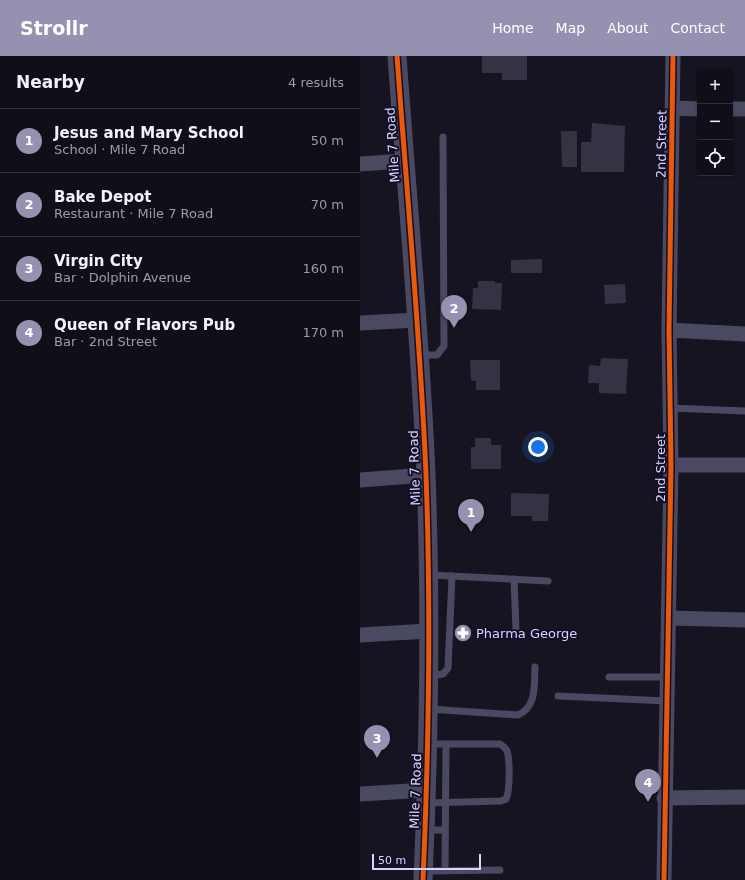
<!DOCTYPE html>
<html lang="en">
<head>
<meta charset="utf-8">
<style>
	:root { --surface:#100f19; --page:#1e1d26; --text:#f1f3f6; --muted:#9c9ca2; --line:#302f38; --accent:#9591b1 }
	body { margin:0; font-family:"DejaVu Sans",sans-serif; background:var(--page); color:var(--text) }
	.controls { position:absolute; right:12px; top:12px; display:grid; overflow:hidden; border-radius:0px; box-shadow:0 1px 3px #0004 }
	.controls button { width:36px; height:36px; display:grid; place-items:center; padding:0; border:0; border-bottom:1px solid var(--line); background:var(--surface); color:var(--text); font:20px sans-serif }
	.scale { position:absolute; left:12px; bottom:10px; width:109px; box-sizing:border-box; padding-left:4px; border:2px solid #d9d4ff; border-top:0; font-size:11px; line-height:14px; white-space:nowrap; color:#d9d4ff; -webkit-text-stroke:3px #130f26; paint-order:stroke }
	.you { position:absolute; left:178px; top:391px; width:14px; height:14px; margin:-10px; border:3px solid #fff; border-radius:50%; background:#1a73e8; box-shadow:0 0 0 6px #1a73e833 }
	.badge { display:grid; place-items:center; width:26px; height:26px; border-radius:50%; background:var(--accent); color:#fff; font-size:13px; font-weight:700 }
	.pin { position:absolute; translate:-50% -33px; filter:drop-shadow(0 1px 2px #0008) }
	.pin::after { content:''; position:absolute; top:21px; width:14px; height:12px; background:inherit; clip-path:polygon(0 0,100% 0,50% 100%) }
	.list { margin:0; padding:0; list-style:none }
	h2 { display:flex; justify-content:space-between; align-items:center; height:52px; margin:0; padding:0 16px; font-size:17px }
	h2 small { font-size:13px; font-weight:400; color:var(--muted) }
	.list li { display:grid; grid-template-columns:26px 1fr auto; gap:12px; align-items:center; box-sizing:border-box; height:64px; padding:0 16px; border-top:1px solid var(--line) }
	.list b { display:block; font-size:15px; white-space:nowrap }
	.list p { margin:0; font-size:13px; white-space:nowrap; color:var(--muted) }
	.list em { font-size:13px; font-style:normal; color:var(--muted) }
	.icon { flex:none; width:22px; height:22px; fill:none; stroke:currentColor; stroke-width:2; stroke-linecap:round; stroke-linejoin:round }
	.map { position:relative; flex:none; width:385px; height:824px; overflow:hidden }
	header { display:flex; align-items:center; gap:24px; box-sizing:border-box; height:56px; padding:0 20px; background:var(--accent); color:#fff }
	header strong { font-size:19px }
	nav { display:flex; gap:22px; margin-inline-start:auto; font-size:14px }
	main { display:flex }
	aside { flex:1; background:var(--surface) }
	.map>svg:first-child { display:block }
	.building { fill:#343243 }
	.lines { fill:none; stroke-linecap:round; stroke-linejoin:round }
	.service { stroke:#4a4962; stroke-width:7 }
	.minor { stroke:#4a4962; stroke-width:15 }
	.tertiary { stroke:#4a4962; stroke-width:19 }
	.cycleway-casing { stroke:#130f26; stroke-width:8 }
	.cycleway { stroke:#e8590c; stroke-width:5 }
	.labels { text-anchor:middle; stroke-width:4; stroke-linejoin:round; paint-order:stroke }
	.street-label { font-size:13px; fill:#d9d4ff; stroke:#130f26 }
	.poi-label { font-size:13px; fill:#d9d4ff; stroke:#130f26; text-anchor:start }
</style>
</head>
<body>
<header>
<strong>Strollr</strong>
<nav><a>Home</a><a>Map</a><a>About</a><a>Contact</a></nav>
</header>
<main>
<aside>
<h2>Nearby<small>4 results</small></h2>
<ul class="list">
<li><span class="badge">1</span><div><b>Jesus and Mary School</b><p>School · Mile 7 Road</p></div><em>50 m</em></li>
<li><span class="badge">2</span><div><b>Bake Depot</b><p>Restaurant · Mile 7 Road</p></div><em>70 m</em></li>
<li><span class="badge">3</span><div><b>Virgin City</b><p>Bar · Dolphin Avenue</p></div><em>160 m</em></li>
<li><span class="badge">4</span><div><b>Queen of Flavors Pub</b><p>Bar · 2nd Street</p></div><em>170 m</em></li>
</ul>
</aside>
<div class="map">
<svg width="385" height="824" viewBox="0 0 385 824">
	<rect width="100%" height="100%" fill="#161421"/>
	<g class="building">
		<polygon points="122,0 167,0 167,24 142,24 142,17 122,17"/>
		<polygon points="232,67 265,70 264,116 221,116 221,86 231,86"/>
		<polygon points="201,75 217,75 217,111 202,111"/>
		<polygon points="182,203 182,217 151,217 151,204"/>
		<polygon points="118,225 135,225 135,227 142,227 141,254 112,253 113,232 118,232"/>
		<polygon points="265,228 266,247 245,248 244,229"/>
		<polygon points="241,302 268,303 266,338 239,337 239,327 228,327 229,309 240,310"/>
		<polygon points="110,304 140,304 140,334 116,334 116,325 111,325"/>
		<polygon points="115,382 131,382 131,389 141,389 141,413 111,413 111,391 115,391"/>
		<polygon points="151,437 189,438 188,465 172,465 172,460 151,460"/>
	</g>
	<g class="lines">
		<g class="service">
			<polyline points="59,299 77,299 84,290 83,81"/>
			<polyline points="310,352 385,355"/>
			<polyline points="70,519 188,525"/>
			<polyline points="154,523 156,574"/>
			<polyline points="69,620 83,618 88,612 92,520"/>
			<polyline points="249,621 308,621"/>
			<polyline points="198,640 307,645"/>
			<path d="M 69,653 L 158,659 C 177,651 174,629 175,611"/>
			<path d="M 67,747 L 141,745 L 146,743 C 150,736 150,703 147,695 C 145,691 143,690 140,688 L 69,688"/>
			<polyline points="66,774 85,774"/>
			<polyline points="64,815 140,814"/>
			<polyline points="85,815 86,688"/>
		</g>
		<g class="minor">
			<polyline points="313,52 340,53"/>
			<polyline points="370,53 385,53"/>
			<polyline points="0,108 44,105"/>
			<polyline points="0,267 57,264"/>
			<polyline points="309,274 385,278"/>
			<polyline points="311,409 385,409"/>
			<polyline points="0,424 66,419"/>
			<polyline points="309,562 385,564"/>
			<polyline points="0,579 69,575"/>
			<polyline points="0,738 67,734"/>
			<polyline points="304,742 385,741"/>
			<polyline points="304,824 311,409 309,274 313,0"/>
		</g>
		<path class="tertiary" d="M 37,0 C 47,139 60,278 66,418 C 71,553 69,689 63,824"/>
		<defs>
			<g id="cycleway">
				<path d="M 37,0 C 47,139 60,278 66,418 C 71,553 69,689 63,824"/>
				<polyline points="304,824 311,409 309,274 313,0"/>
			</g>
		</defs>
		<use href="#cycleway" class="cycleway-casing"/>
		<use href="#cycleway" class="cycleway"/>
	</g>
	<defs>
		<symbol id="pharmacy-disc" viewBox="-11 -11 22 22"><circle r="9.5" fill="#9591b1" stroke="#130f26"/><path d="M-2-6h4v4h4v4h-4v4h-4v-4h-4v-4h4Z" fill="#fff"/></symbol>
	</defs>
	<g fill-rule="evenodd">
		<use href="#pharmacy-disc" x="93" y="567" width="20" height="20"/>
	</g>
	<g class="labels">
		<g class="street-label">
			<text transform="translate(301 88) rotate(-89)" y="5">2nd Street</text>
			<text transform="translate(32 89) rotate(-94)" y="5">Mile 7 Road</text>
			<text transform="translate(54 412) rotate(-92)" y="5">Mile 7 Road</text>
			<text transform="translate(300 412) rotate(-90)" y="5">2nd Street</text>
			<text transform="translate(55 735) rotate(-88)" y="5">Mile 7 Road</text>
		</g>
		<g class="poi-label">
			<text x="116" y="582">Pharma George</text>
		</g>
	</g>
</svg>
<div class="controls">
<button>+</button>
<button>−</button>
<button><svg class="icon" aria-label="locate" viewBox="0 0 24 24"><circle cx="12" cy="12" r="6"/><path d="M12 2v4M12 18v4M2 12h4M18 12h4"/></svg></button>
</div>
<div class="scale">50 m</div>
<div class="you"></div>
<div class="pin badge" style="left:111px;top:476px">1</div>
<div class="pin badge" style="left:94px;top:272px">2</div>
<div class="pin badge" style="left:17px;top:702px">3</div>
<div class="pin badge" style="left:288px;top:746px">4</div>
</div>
</main>
</body>
</html>
